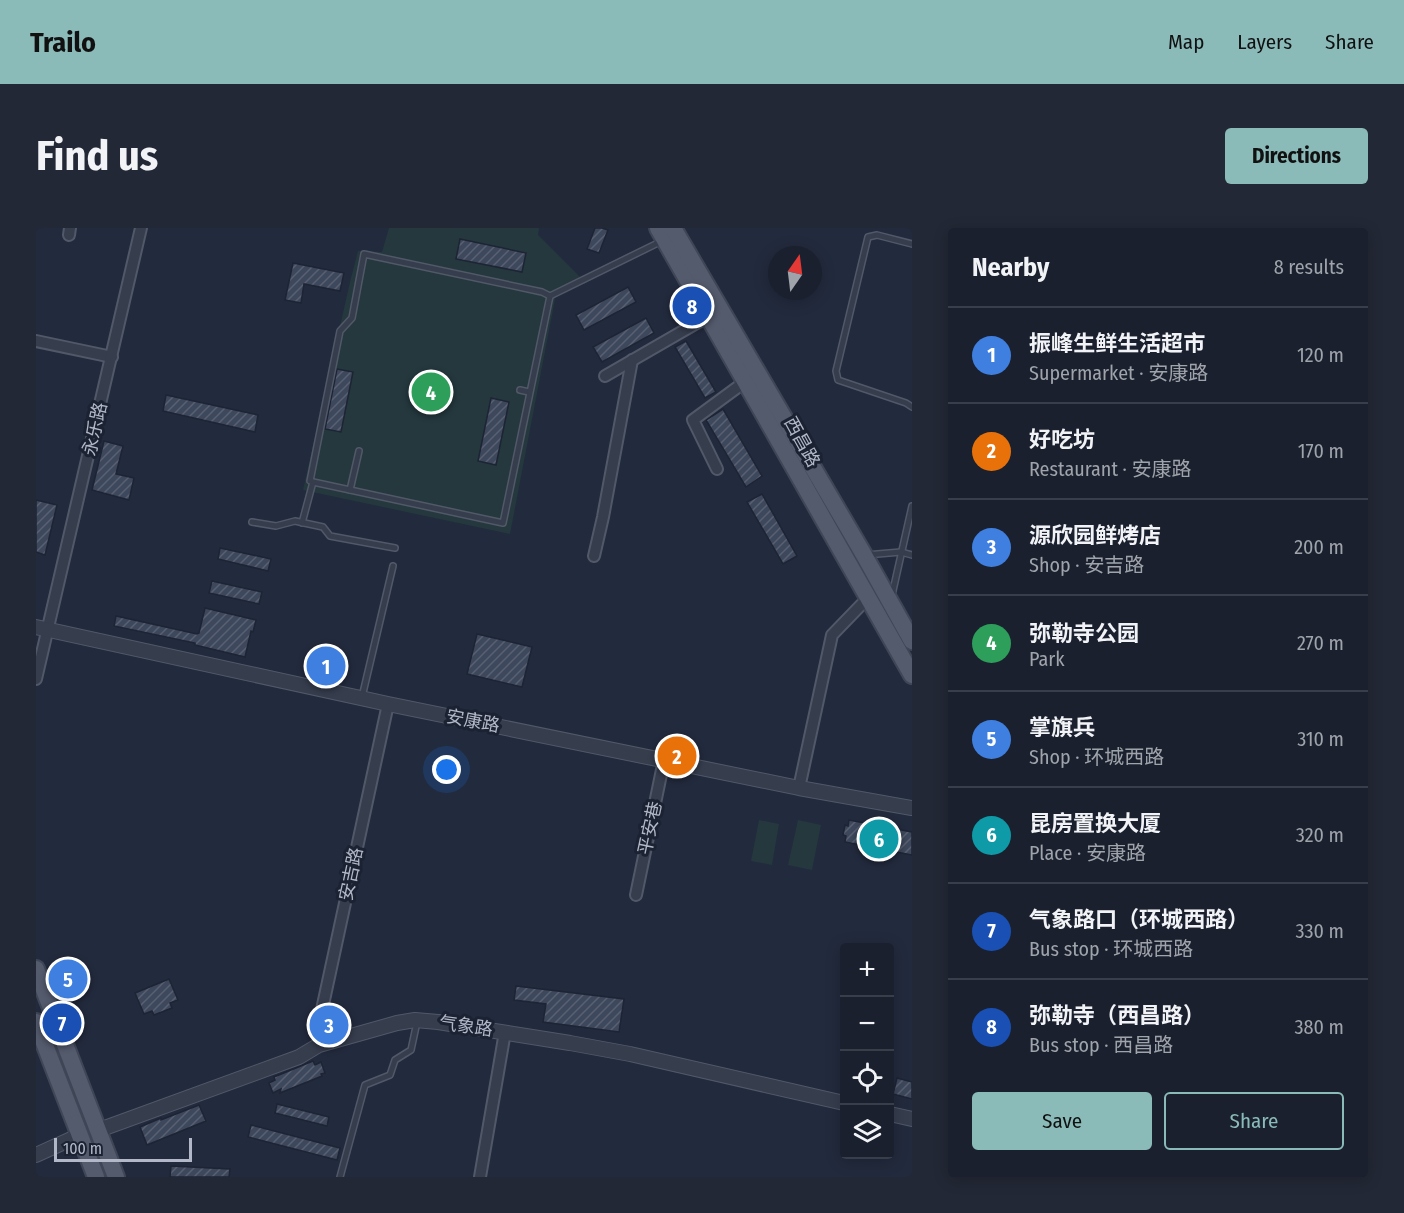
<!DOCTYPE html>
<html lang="en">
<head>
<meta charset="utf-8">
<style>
	:root { --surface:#1a202e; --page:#232836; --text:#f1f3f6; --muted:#9fa3aa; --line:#383e4a; --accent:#8bbbb9 }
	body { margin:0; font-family:"Fira Sans Condensed","Noto Sans SC",sans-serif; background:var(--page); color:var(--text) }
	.controls { position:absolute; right:18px; bottom:18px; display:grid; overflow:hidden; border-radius:6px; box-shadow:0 3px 15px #0003 }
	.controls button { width:54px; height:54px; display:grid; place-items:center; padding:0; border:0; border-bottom:2px solid var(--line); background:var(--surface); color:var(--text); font:30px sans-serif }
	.compass { position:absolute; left:732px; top:18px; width:54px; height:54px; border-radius:50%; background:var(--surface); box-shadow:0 3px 15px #0003; rotate:14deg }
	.scale { position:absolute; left:18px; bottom:15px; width:138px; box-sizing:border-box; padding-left:6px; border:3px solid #b2b8c8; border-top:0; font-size:16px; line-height:21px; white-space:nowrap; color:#b2b8c8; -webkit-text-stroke:4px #1b2232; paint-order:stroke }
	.you { position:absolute; left:411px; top:542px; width:21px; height:21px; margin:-15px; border:4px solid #fff; border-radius:50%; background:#1a73e8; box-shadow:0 0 0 9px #1a73e833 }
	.badge { display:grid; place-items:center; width:39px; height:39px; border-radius:50%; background:var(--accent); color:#fff; font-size:20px; font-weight:700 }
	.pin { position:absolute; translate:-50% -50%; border:3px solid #fff; box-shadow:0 2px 6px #0006 }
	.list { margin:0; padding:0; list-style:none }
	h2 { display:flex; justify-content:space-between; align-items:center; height:78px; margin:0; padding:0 24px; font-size:26px }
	h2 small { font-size:20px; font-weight:400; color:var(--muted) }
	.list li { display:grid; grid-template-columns:39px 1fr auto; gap:18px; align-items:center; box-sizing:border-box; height:96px; padding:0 24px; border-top:2px solid var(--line) }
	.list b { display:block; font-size:22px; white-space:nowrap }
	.list p { margin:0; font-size:20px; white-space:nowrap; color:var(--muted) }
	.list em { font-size:20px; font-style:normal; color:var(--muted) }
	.actions { display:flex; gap:12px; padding:18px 24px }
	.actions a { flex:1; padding:14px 0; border:2px solid var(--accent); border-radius:6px; text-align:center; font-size:21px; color:var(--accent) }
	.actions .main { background:var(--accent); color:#111 }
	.icon { flex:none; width:33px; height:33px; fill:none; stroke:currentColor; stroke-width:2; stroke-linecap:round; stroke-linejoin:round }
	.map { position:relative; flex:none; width:876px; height:949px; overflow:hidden; border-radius:6px }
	header { display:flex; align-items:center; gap:36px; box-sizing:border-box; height:84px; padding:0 30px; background:var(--accent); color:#111 }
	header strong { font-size:28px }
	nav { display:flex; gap:33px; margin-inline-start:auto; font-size:21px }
	.intro { display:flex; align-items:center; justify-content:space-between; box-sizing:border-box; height:144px; padding:0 36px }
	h1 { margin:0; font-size:42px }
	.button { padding:15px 27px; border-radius:6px; background:var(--accent); color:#111; font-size:21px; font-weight:700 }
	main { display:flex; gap:36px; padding:0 36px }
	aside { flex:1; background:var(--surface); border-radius:6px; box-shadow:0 3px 15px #0003 }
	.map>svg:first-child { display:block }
	.green { fill:#24383e }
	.building { fill:url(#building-hatch); stroke:#1d2434; stroke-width:1.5 }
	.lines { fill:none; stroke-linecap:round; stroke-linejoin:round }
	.service-casing { stroke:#515868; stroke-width:8 }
	.minor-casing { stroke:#515868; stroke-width:14 }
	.tertiary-casing { stroke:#515868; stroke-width:16 }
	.primary-casing { stroke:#3f4656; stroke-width:20 }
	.service { stroke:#363d4d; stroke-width:5 }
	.minor { stroke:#363d4d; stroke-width:10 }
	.tertiary { stroke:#363d4d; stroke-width:14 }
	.primary { stroke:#545b6d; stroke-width:16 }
	.labels { text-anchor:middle; stroke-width:6; stroke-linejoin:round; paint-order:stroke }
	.street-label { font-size:18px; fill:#b2b8c8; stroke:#1b2232 }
</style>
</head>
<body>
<header>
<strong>Trailo</strong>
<nav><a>Map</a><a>Layers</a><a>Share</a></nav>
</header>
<div class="intro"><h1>Find us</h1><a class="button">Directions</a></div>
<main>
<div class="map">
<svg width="876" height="949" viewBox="0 0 876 949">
	<defs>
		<pattern id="building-hatch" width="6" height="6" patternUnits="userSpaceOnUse" patternTransform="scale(1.5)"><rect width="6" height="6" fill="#3e485c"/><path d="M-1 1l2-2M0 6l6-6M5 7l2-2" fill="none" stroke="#586072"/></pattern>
	</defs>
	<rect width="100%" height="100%" fill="#222a3d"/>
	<g class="green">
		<polygon points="353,0 503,0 502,7 550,55 520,66 474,306 267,262 314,54 322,23 346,24"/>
		<polygon points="723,592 743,596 736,637 715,633"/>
		<polygon points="762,592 785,597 776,642 752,637"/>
	</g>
	<g class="building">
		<polygon points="559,0 566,0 572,2 563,25 551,21"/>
		<polygon points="424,11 490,25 486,44 420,31"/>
		<polygon points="257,35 308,45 304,63 268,56 265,75 249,72"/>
		<polygon points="592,59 600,74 548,102 540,87"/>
		<polygon points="610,90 618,105 566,134 557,119"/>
		<polygon points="650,113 680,164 669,170 639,119"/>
		<polygon points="301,141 317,144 305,204 289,201"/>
		<polygon points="130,167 222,187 219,204 127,183"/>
		<polygon points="455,170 473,174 460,237 442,233"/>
		<polygon points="687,181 726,248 710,259 670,192"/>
		<polygon points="68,213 87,218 80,246 98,250 93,272 56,262"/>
		<polygon points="726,266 761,328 747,336 711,274"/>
		<polygon points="0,272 21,277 9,327 0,324"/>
		<polygon points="184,320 235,331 232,343 182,331"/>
		<polygon points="176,353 226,364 223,376 173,365"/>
		<polygon points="169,380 220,392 217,404 215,403 209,429 159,417 159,415 78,398 80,388 161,406 163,405"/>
		<polygon points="441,406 496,419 486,459 431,446"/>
		<polygon points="813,592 876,604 876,627 809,614 810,608 807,607 809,597 812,598"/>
		<polygon points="133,751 142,772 134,775 136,780 118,787 116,783 108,786 99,765"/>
		<polygon points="480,758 588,771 583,804 507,794 510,776 478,772"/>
		<polygon points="277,833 279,837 285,834 289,845 285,846 286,848 244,865 245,861 237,865 233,855 239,852 238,849"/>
		<polygon points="861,850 876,854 876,871 857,866"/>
		<polygon points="241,876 293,889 291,898 239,885"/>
		<polygon points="163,877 170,893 111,917 104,899 125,890 125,892"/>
		<polygon points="215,897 304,920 301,932 212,909"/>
		<polygon points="135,938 194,941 193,949 134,949"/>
	</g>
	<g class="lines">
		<defs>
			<g id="service">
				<polyline points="876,16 841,7 832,9 800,143 802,152 870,175 876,179"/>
				<polyline points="484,162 493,164"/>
				<polyline points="277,254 467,295 514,68"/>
				<polyline points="314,262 323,223"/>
				<polyline points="216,294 240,298 259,293 287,299 294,308 359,320"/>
				<polyline points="266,295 277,254 274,253 304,103 316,90 328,26 506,64 514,68 628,12"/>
				<polyline points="830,327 865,324 876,327"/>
				<polyline points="856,367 876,278"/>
				<polyline points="326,469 357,338"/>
				<polyline points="304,949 329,857 354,847 359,832 375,822 381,794"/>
			</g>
			<g id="minor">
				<polyline points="33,7 34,0"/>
				<polyline points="0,113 76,129"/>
				<polyline points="569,148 673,88"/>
				<polyline points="681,241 657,192 710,153"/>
				<polyline points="558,328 567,289 596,132"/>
				<polyline points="0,451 105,0"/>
				<polyline points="763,560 796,407 825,377 834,373"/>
				<polyline points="600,667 628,532"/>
				<polyline points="283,817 282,800 352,476"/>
				<polyline points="444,949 469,804"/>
			</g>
			<g id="tertiary">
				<polyline points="0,399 352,476 763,560 876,580"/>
				<polyline points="854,886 876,891"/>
				<polyline points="63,902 263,829 283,817 361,795 379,792 402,794 534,815 594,826 808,875"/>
				<polyline points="0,927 44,907"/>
			</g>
			<g id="primary">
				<polyline points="622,0 876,447"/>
				<polyline points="637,0 828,327 876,413"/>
				<polyline points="0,741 80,949"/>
				<polyline points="0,794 60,949"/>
			</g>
		</defs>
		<use href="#service" class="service-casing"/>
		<use href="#minor" class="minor-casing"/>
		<use href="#tertiary" class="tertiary-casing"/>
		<use href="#primary" class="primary-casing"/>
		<use href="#service" class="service"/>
		<use href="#minor" class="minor"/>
		<use href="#tertiary" class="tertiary"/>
		<use href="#primary" class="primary"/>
	</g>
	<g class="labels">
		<g class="street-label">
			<text transform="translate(59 201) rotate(-77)" y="6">永乐路</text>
			<text transform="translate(766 214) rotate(61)" y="6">西昌路</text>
			<text transform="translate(437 493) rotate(11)" y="6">安康路</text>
			<text transform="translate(614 600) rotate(-78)" y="6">平安巷</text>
			<text transform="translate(315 646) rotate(-78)" y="6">安吉路</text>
			<text transform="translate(430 798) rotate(8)" y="6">气象路</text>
		</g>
	</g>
</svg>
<div class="controls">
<button>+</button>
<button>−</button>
<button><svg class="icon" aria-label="locate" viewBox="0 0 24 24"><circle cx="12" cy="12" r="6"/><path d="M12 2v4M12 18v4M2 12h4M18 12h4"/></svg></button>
<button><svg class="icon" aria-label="layers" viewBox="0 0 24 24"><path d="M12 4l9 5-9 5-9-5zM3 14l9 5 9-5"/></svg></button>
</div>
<svg class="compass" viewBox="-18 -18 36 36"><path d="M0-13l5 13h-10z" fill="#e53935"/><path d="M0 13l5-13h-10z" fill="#9fa3aa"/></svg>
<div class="scale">100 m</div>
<div class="you"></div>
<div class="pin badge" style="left:290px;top:438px;background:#3f7fe0">1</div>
<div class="pin badge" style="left:641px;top:528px;background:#e8710a">2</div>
<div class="pin badge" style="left:293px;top:797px;background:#3f7fe0">3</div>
<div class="pin badge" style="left:395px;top:164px;background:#2e9e5b">4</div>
<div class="pin badge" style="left:32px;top:751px;background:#3f7fe0">5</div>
<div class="pin badge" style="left:843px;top:611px;background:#0f9aa8">6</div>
<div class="pin badge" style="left:26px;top:795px;background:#1a4fb4">7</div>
<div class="pin badge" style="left:656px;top:78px;background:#1a4fb4">8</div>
</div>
<aside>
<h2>Nearby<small>8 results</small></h2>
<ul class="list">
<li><span class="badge" style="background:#3f7fe0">1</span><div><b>振峰生鲜生活超市</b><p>Supermarket · 安康路</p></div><em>120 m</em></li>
<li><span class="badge" style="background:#e8710a">2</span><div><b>好吃坊</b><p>Restaurant · 安康路</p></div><em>170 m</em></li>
<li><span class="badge" style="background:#3f7fe0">3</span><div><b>源欣园鲜烤店</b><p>Shop · 安吉路</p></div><em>200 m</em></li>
<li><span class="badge" style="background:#2e9e5b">4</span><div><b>弥勒寺公园</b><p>Park</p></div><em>270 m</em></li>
<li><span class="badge" style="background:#3f7fe0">5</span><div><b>掌旗兵</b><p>Shop · 环城西路</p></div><em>310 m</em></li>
<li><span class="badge" style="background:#0f9aa8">6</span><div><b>昆房置换大厦</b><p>Place · 安康路</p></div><em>320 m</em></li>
<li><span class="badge" style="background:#1a4fb4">7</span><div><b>气象路口（环城西路）</b><p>Bus stop · 环城西路</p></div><em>330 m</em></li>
<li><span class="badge" style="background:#1a4fb4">8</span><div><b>弥勒寺（西昌路）</b><p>Bus stop · 西昌路</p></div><em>380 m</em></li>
</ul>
<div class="actions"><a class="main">Save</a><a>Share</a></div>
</aside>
</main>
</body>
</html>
